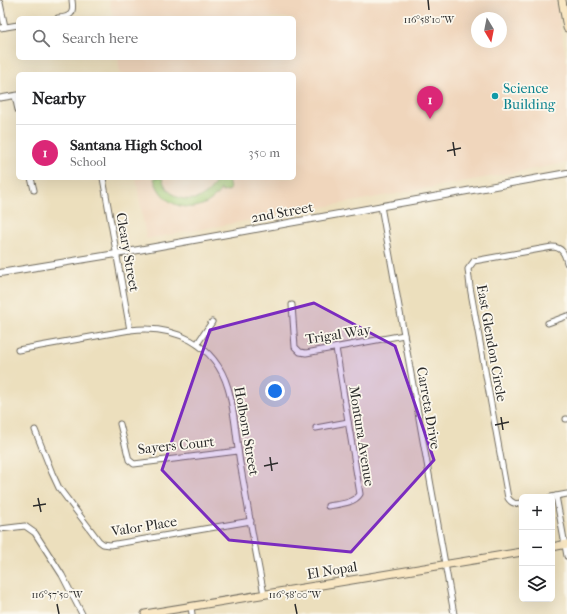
<!DOCTYPE html>
<html lang="en">
<head>
<meta charset="utf-8">
<style>
	:root { --surface:#fff; --page:#f6f6f6; --text:#202124; --muted:#757577; --line:#e0e0e0; --accent:#db2777 }
	body { margin:0; font-family:"IM FELL French Canon",serif; background:var(--page); color:var(--text) }
	.controls { position:absolute; right:12px; bottom:12px; display:grid; overflow:hidden; border-radius:6px; box-shadow:0 4px 16px #0002 }
	.controls button { width:36px; height:36px; display:grid; place-items:center; padding:0; border:0; border-bottom:1px solid var(--line); background:var(--surface); color:var(--text); font:20px sans-serif }
	.compass { position:absolute; left:471px; top:12px; width:36px; height:36px; border-radius:50%; background:var(--surface); box-shadow:0 4px 16px #0002; rotate:170deg }
	.you { position:absolute; left:275px; top:391px; width:14px; height:14px; margin:-10px; border:3px solid #fff; border-radius:50%; background:#1a73e8; box-shadow:0 0 0 6px #1a73e833 }
	.badge { display:grid; place-items:center; width:26px; height:26px; border-radius:50%; background:var(--accent); color:#fff; font-size:13px; font-weight:700 }
	.pin { position:absolute; translate:-50% -33px; filter:drop-shadow(0 1px 2px #0008) }
	.pin::after { content:''; position:absolute; top:21px; width:14px; height:12px; background:inherit; clip-path:polygon(0 0,100% 0,50% 100%) }
	.list { margin:0; padding:0; list-style:none }
	h2 { display:flex; justify-content:space-between; align-items:center; height:52px; margin:0; padding:0 16px; font-size:17px }
	h2 small { font-size:13px; font-weight:400; color:var(--muted) }
	.list li { display:grid; grid-template-columns:26px 1fr auto; gap:12px; align-items:center; box-sizing:border-box; height:56px; padding:0 16px; border-top:1px solid var(--line) }
	.list b { display:block; font-size:15px; white-space:nowrap }
	.list p { margin:0; font-size:13px; white-space:nowrap; color:var(--muted) }
	.list em { font-size:13px; font-style:normal; color:var(--muted) }
	.icon { flex:none; width:22px; height:22px; fill:none; stroke:currentColor; stroke-width:2; stroke-linecap:round; stroke-linejoin:round }
	.map { position:relative; flex:none; width:567px; height:614px; overflow:hidden }
	.search { position:absolute; background:var(--surface); box-shadow:0 4px 16px #0002; left:16px; top:16px; width:280px; height:44px; display:flex; align-items:center; gap:10px; box-sizing:border-box; padding:0 14px; border-radius:6px; color:var(--muted); font-size:15px }
	.panel { position:absolute; background:var(--surface); box-shadow:0 4px 16px #0002; left:16px; top:72px; width:280px; height:108px; border-radius:6px }
	.map>svg:first-child { display:block }
	.built { fill:#f0d6bc; fill-rule:evenodd }
	.green { fill:#a2cc78; stroke:#667c52 }
	.lines { fill:none; stroke-linecap:round; stroke-linejoin:round }
	.minor-casing { stroke:#6f6a5e; stroke-width:7 }
	.tertiary-casing { stroke:#6f6a5e; stroke-width:8 }
	.secondary-casing { stroke:#6f6a5e; stroke-width:9 }
	.minor { stroke:#fff; stroke-width:5 }
	.tertiary { stroke:#fff; stroke-width:6 }
	.secondary { stroke:#f9e7c3; stroke-width:7 }
	.marked { fill:#7b2cbf; fill-opacity:0.2; stroke:#7b2cbf; stroke-width:3; stroke-linejoin:round }
	.ticks { fill:none; stroke:#2b2b2b; stroke-width:1.5 }
	.culture-dot { fill:#0f9aa8; stroke:#fbf7ec; stroke-width:1.5 }
	.labels { text-anchor:middle; stroke-width:3.5; stroke-linejoin:round; paint-order:stroke }
	.culture-label { font-size:14px; fill:#0d838f; stroke:#fbf7ec; text-anchor:start }
	.street-label { font-size:14px; fill:#2b2b2b; stroke:#fbf7ec }
	.ticks-label { font-size:10px; text-anchor:middle; fill:#2b2b2b; stroke:#fbf7ec; stroke-width:3.5; stroke-linejoin:round; paint-order:stroke }
</style>
</head>
<body>
<div class="map">
<svg width="567" height="614" viewBox="0 0 567 614">
	<rect width="100%" height="100%" fill="#fbf7ec"/>
	<filter id="ink" filterUnits="userSpaceOnUse"><feTurbulence type="fractalNoise" baseFrequency=".025" numOctaves="2"/><feDisplacementMap in="SourceGraphic" scale="8" xChannelSelector="R" yChannelSelector="G"/><feConvolveMatrix kernelMatrix="1 2 1 2 8 2 1 2 1" color-interpolation-filters="sRGB"/></filter>
	<filter id="wash" filterUnits="userSpaceOnUse"><feTurbulence type="fractalNoise" baseFrequency=".012" numOctaves="4" result="noise"/><feDisplacementMap in="SourceGraphic" scale="16" xChannelSelector="R" yChannelSelector="G"/><feGaussianBlur stdDeviation="0.9" result="paint"/><feColorMatrix in="noise" values="0 0 0 0 0 0 0 0 0 0 0 0 0 0 0 0 0 1.4 0 .05"/><feComposite in="paint" operator="in"/></filter>
	<g filter="url(#wash)">
		<rect width="100%" height="100%" fill="#ecdfbd"/>
		<path class="built" d="M 109,0 L 556,0 L 567,64 L 567,163 L 146,239 L 136,178 L 294,178 L 294,74 L 120,74 L 118,58 L 294,58 L 294,18 L 113,18 ZM 477,18 L 501,18 L 501,42 L 477,42 Z"/>
		<path class="green" d="M 154,178 L 162,178 C 170,207 209,206 217,178 L 228,178 L 230,190 L 222,192 L 221,189 C 203,218 162,211 154,178 Z"/>
	</g>
	<g filter="url(#ink)">
		<g class="lines">
			<defs>
				<g id="minor">
					<polyline points="0,3 5,27"/>
					<path d="M 58,18 C 72,17 74,13 72,0"/>
					<polyline points="0,28 18,25"/>
					<polyline points="15,96 18,110"/>
					<polyline points="0,98 18,95"/>
					<polyline points="31,178 34,190"/>
					<polyline points="103,178 130,330"/>
					<polyline points="381,206 454,614"/>
					<polyline points="292,305 295,347 300,352 306,353 404,335"/>
					<polyline points="548,323 567,316"/>
					<polyline points="197,344 212,322"/>
					<path d="M 18,350 L 130,330 C 174,324 215,344 228,388 C 235,411 236,439 240,463 C 248,507 255,551 264,594"/>
					<polyline points="566,419 567,419"/>
					<polyline points="120,424 129,460 134,464 238,451"/>
					<polyline points="316,428 348,422"/>
					<polyline points="35,430 52,473 59,488 99,541 103,544 110,545 251,521"/>
					<polyline points="556,496 567,556"/>
					<polyline points="551,497 567,494"/>
					<path d="M 522,503 C 516,504 512,504 508,498 L 470,287 L 468,269 L 474,261 L 552,247 C 562,247 565,254 567,263"/>
					<path d="M 328,506 C 338,504 354,504 360,494 L 336,348"/>
					<polyline points="0,529 25,526 35,533 62,575 82,614"/>
					<polyline points="191,607 192,614"/>
				</g>
				<polyline id="tertiary" points="0,273 116,254 567,173"/>
				<g id="secondary">
					<polyline points="562,0 567,28"/>
					<polyline points="552,547 567,544"/>
					<polyline points="145,614 522,552"/>
				</g>
			</defs>
			<use href="#minor" class="minor-casing"/>
			<use href="#tertiary" class="tertiary-casing"/>
			<use href="#secondary" class="secondary-casing"/>
			<use href="#minor" class="minor"/>
			<use href="#tertiary" class="tertiary"/>
			<use href="#secondary" class="secondary"/>
		</g>
	</g>
	<path class="marked" d="M 314,303 L 395,346 L 434,460 L 351,552 L 229,540 L 162,470 L 210,330 Z"/>
	<path class="ticks" d="M 428,0 L 429,10M 453,142 L 455,156M 447,151 L 461,148M 501,417 L 503,430M 495,425 L 509,422M 270,457 L 272,471M 264,466 L 278,463M 38,498 L 41,512M 33,506 L 46,504M 57,604 L 59,614M 295,604 L 297,614"/>
	<circle class="culture-dot" cx="495" cy="96" r="4"/>
	<g class="labels">
		<g class="culture-label">
			<text x="503" y="93">Science<tspan x="503" dy="16">Building</tspan></text>
		</g>
		<g class="street-label">
			<text transform="translate(282 212) rotate(-10)" y="5">2nd Street</text>
			<text transform="translate(128 252) rotate(80)" y="5">Cleary Street</text>
			<text transform="translate(338 334) rotate(-9)" y="5">Trigal Way</text>
			<text transform="translate(492 343) rotate(80)" y="5">East Glendon Circle</text>
			<text transform="translate(429 408) rotate(80)" y="5">Carreta Drive</text>
			<text transform="translate(247 431) rotate(80)" y="5">Holborn Street</text>
			<text transform="translate(362 436) rotate(81)" y="5">Montura Avenue</text>
			<text transform="translate(176 445) rotate(-6)" y="5">Sayers Court</text>
			<text transform="translate(144 526) rotate(-9)" y="5">Valor Place</text>
			<text transform="translate(332 570) rotate(-9)" y="5">El Nopal</text>
		</g>
	</g>
	<g class="ticks-label">
		<text x="429" y="23">116°58'10"W</text>
		<text x="57" y="598">116°57'50"W</text>
		<text x="295" y="598">116°58'00"W</text>
	</g>
</svg>
<div class="controls">
<button>+</button>
<button>−</button>
<button><svg class="icon" aria-label="layers" viewBox="0 0 24 24"><path d="M12 4l9 5-9 5-9-5zM3 14l9 5 9-5"/></svg></button>
</div>
<svg class="compass" viewBox="-18 -18 36 36"><path d="M0-13l5 13h-10z" fill="#e53935"/><path d="M0 13l5-13h-10z" fill="#757577"/></svg>
<div class="you"></div>
<div class="pin badge" style="left:430px;top:119px">1</div>
<div class="search"><svg class="icon" aria-label="search" viewBox="0 0 24 24"><circle cx="10" cy="10" r="6"/><path d="M15 15l6 6"/></svg>Search here</div>
<section class="panel">
<h2>Nearby<small></small></h2>
<ul class="list">
<li><span class="badge">1</span><div><b>Santana High School</b><p>School</p></div><em>350 m</em></li>
</ul>
</section>
</div>
</body>
</html>
